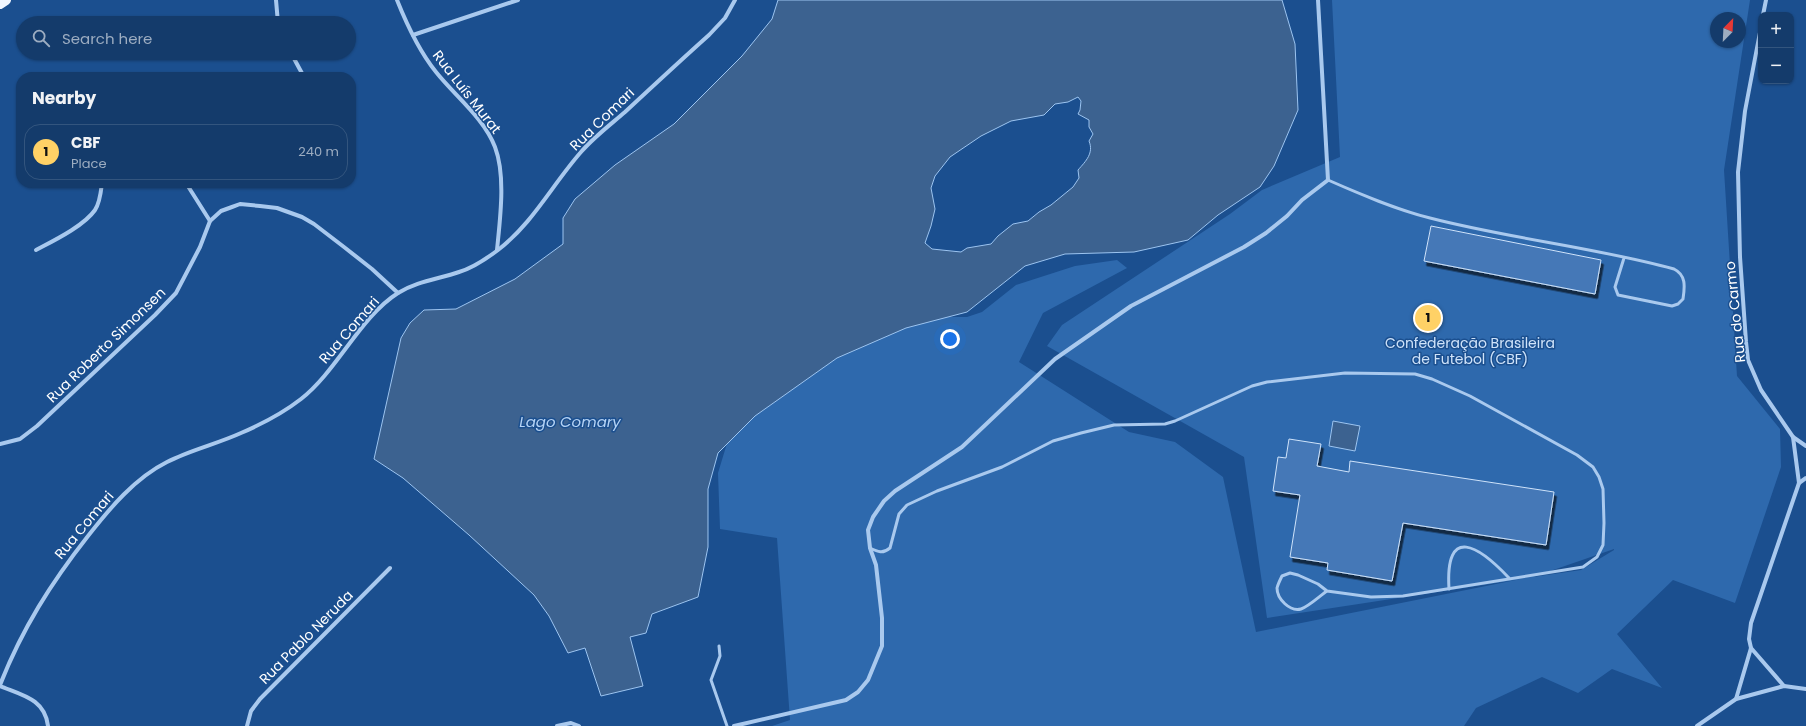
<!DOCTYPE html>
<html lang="en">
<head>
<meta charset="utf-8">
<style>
	:root { --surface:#143b6b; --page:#1d4271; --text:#f1f3f6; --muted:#9dadc1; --line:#33557e; --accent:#ffd166 }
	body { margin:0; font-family:Poppins,sans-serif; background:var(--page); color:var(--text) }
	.controls { position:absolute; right:12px; top:12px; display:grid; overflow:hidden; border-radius:8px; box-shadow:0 1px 3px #0004 }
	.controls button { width:36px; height:36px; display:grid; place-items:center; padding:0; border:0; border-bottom:1px solid var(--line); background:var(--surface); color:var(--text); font:20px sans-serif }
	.compass { position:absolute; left:1710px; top:12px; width:36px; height:36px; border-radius:50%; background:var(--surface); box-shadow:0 1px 3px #0004; rotate:24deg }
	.you { position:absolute; left:950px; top:339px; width:14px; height:14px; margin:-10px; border:3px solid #fff; border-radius:50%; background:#1a73e8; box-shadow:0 0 0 6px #1a73e833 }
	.badge { display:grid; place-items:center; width:26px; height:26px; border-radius:50%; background:var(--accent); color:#111; font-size:13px; font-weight:700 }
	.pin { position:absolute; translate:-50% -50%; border:2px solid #fff; box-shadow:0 1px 4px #0006 }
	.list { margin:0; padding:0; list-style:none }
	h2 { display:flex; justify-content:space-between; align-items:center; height:52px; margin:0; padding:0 16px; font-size:17px }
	h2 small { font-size:13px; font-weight:400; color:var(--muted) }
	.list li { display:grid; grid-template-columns:26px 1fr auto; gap:12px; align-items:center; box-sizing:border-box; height:56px; margin:0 8px 8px; padding:0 8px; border:1px solid var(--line); border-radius:16px }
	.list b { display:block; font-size:15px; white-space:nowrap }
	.list p { margin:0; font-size:13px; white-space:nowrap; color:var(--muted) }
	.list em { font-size:13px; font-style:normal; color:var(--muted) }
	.icon { flex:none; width:22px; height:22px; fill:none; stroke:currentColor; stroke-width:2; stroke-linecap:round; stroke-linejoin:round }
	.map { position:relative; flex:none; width:1806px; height:726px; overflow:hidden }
	.search { position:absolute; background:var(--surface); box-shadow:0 1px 3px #0004; left:16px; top:16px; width:340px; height:44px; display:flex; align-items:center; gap:10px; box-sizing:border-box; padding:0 14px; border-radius:22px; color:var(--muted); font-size:15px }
	.panel { position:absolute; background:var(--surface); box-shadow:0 1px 3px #0004; left:16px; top:72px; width:340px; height:116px; border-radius:16px }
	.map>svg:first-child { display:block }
	.green { fill:#2e69ad; fill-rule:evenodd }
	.water { fill:#3c6290; stroke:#9cc4f0; fill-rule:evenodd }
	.building { fill:#4478b7; stroke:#cfe3fa; filter:url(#shadow) }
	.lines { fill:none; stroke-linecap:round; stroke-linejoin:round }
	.service { stroke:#a9c9ee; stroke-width:3 }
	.minor { stroke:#a9c9ee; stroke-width:4 }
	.primary { stroke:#f0f6ff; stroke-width:10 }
	.labels { text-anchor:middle; stroke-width:3; stroke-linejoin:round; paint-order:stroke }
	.street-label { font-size:14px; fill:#fff; stroke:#1b4f8f }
	.park-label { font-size:14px; fill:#cfe3fa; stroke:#1b4f8f }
	.water-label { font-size:15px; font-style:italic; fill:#b5d3f5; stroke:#1b4f8f }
</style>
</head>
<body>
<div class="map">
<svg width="1806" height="726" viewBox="0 0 1806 726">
	<defs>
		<filter id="shadow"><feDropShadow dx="2.5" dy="4.5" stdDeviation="0" flood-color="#0009"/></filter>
	</defs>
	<rect width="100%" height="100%" fill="#1b4f8f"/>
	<path class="green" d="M 1332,0 L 1750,0 L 1724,170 L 1737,376 L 1780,429 L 1781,467 L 1735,603 L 1673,580 L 1617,634 L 1662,688 L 1612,669 L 1578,693 L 1542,677 L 1476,708 L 1464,726 L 772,726 L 790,720 L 777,538 L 720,529 L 718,473 L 728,440 L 759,404 L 842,345 L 909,317 L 967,317 L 982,312 L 1016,285 L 1075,266 L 1117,260 L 1127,268 L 1043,313 L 1019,362 L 1129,432 L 1175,442 L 1223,477 L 1256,632 L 1516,580 L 1267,618 L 1244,457 L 1047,346 L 1062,325 L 1230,214 L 1262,190 L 1340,157 ZM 1716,18 L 1740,18 L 1740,42 L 1716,42 ZM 1614,550 L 1581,570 L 1533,577 L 1614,549 Z"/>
	<g class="water">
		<path d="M 778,0 L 1282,0 L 1295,44 L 1298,110 L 1274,166 L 1260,187 L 1218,215 L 1188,240 L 1134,252 L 1065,254 L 1025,266 L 967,312 L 906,328 L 837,358 L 755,416 L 718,453 L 708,489 L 708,547 L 698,597 L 652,614 L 646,633 L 630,637 L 643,686 L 601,696 L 585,648 L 568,653 L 549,616 L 534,595 L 469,535 L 403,478 L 374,459 L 401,338 L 410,323 L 424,310 L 456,309 L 515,279 L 563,244 L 563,218 L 575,199 L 615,165 L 674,124 L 742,56 L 772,19 ZM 1078,97 L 1081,101 L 1080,110 L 1078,114 L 1089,120 L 1089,127 L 1093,134 L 1089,141 C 1094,153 1086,161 1078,170 L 1079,178 L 1073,187 L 1051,205 L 1039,212 L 1028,221 L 1013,224 L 998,236 L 991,244 L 967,248 L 961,252 L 932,249 L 925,243 L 931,226 L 935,209 L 931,188 L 935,176 L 950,157 L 981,136 L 1011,121 L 1044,115 L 1055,104 L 1068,102 Z"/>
		<polygon points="1333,421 1360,426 1355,451 1329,446"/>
	</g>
	<g class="building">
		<polygon points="1431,226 1601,260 1595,294 1424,261"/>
		<polygon points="1289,439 1321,444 1317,466 1349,472 1350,461 1554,492 1546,545 1403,523 1392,581 1327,570 1328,563 1290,557 1300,495 1273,491 1278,457 1286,458"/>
	</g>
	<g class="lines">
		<g class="service">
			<path d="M 1328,180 C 1362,195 1395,209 1430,218 C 1511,239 1594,247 1674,269 C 1686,275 1685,286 1683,299 L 1678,304 L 1672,306 L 1618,295 L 1615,287 L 1624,258"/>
			<path d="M 870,548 C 878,552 883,554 890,548 L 899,514 L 907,505 L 937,491 L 1002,467 L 1053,441 L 1081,433 L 1114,425 L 1165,424 L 1175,421 L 1252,386 L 1267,382 L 1345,373 L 1415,374 L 1432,379 L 1470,396 L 1577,455 L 1593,467 L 1599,477 L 1603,489 L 1604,523 L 1603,545 L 1597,557 L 1583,567 L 1403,596 L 1371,597 L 1327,591 L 1318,584 L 1298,575 L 1290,573 L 1282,576 C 1280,580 1278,584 1277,588 C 1277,599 1290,612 1301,609 C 1308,607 1321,595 1327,591"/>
			<path d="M 1449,589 C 1445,524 1479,546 1509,578"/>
			<polyline points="719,646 720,656 711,680 727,726"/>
		</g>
		<g class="minor">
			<polyline points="276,0 278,23"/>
			<path d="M 397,0 C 407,25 419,51 436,72 C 455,96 484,118 495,147 C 506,176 500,219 497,250"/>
			<polyline points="1763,15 1766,0"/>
			<polyline points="413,35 518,0"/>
			<polyline points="291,53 304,77"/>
			<polyline points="186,183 210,221"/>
			<path d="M 36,250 C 53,241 84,226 95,210 C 100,203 101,191 102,183"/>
			<polyline points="1793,437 1806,446"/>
			<polyline points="0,444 20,439 37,426 155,315 176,293 200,247 210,221 221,211 232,207 240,204 260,206 277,208 302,217 314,224 344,247 372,269 398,293"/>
			<polyline points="1799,483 1806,478"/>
			<polyline points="1751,648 1784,686"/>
			<path d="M 0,685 C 22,629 51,583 88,536 C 110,508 135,478 167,462 C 190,450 217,444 241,433 C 262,424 283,413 301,399 C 337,371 360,317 398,293 C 417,281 439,279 459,272 C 473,268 486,259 498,250 C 533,223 552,185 581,152 C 594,137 610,125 625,112 C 653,86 681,60 709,35 L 725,18 L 735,0"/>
			<path d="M 0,686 C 22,695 45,699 48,726"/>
			<polyline points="1736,699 1751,648 1749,639 1751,623 1799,483 1793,437 1761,390 1748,360 1746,342 1740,257 1738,172 1745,111 1761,27"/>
			<polyline points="247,726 251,711 260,699 390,568"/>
			<polyline points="557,726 571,723 579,726"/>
			<polyline points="734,726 846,700 858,692 868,680 882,646 882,618 876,565 870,548 868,530 873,517 884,501 895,491 962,447 1055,359 1131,306 1244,247 1266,233 1287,216 1302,200 1328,180 1318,0"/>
			<polyline points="1697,726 1736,699 1784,686 1806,689"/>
		</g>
		<polyline class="primary" points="0,4 6,0"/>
	</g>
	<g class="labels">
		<g class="street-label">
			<text transform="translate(467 92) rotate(52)" y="5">Rua Luís Murat</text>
			<text transform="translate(602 119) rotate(-44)" y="5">Rua Comari</text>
			<text transform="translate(1735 312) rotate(-96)" y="5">Rua do Carmo</text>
			<text transform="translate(349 330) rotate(-49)" y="5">Rua Comari</text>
			<text transform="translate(106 345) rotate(-44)" y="5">Rua Roberto Simonsen</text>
			<text transform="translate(84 525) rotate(-50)" y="5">Rua Comari</text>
			<text transform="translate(306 637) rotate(-45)" y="5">Rua Pablo Neruda</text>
		</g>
		<g class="park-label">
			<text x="1470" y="348">Confederação Brasileira<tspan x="1470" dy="16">de Futebol (CBF)</tspan></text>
		</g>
		<g class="water-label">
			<text x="570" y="427">Lago Comary</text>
		</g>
	</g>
</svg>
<div class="controls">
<button>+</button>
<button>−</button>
</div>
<svg class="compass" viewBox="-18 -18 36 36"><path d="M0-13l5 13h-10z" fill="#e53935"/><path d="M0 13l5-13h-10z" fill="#9dadc1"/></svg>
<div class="you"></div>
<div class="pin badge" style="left:1428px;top:318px">1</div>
<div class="search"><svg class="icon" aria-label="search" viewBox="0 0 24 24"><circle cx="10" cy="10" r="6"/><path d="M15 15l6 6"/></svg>Search here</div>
<section class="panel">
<h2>Nearby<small></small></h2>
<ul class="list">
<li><span class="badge">1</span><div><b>CBF</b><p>Place</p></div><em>240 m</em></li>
</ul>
</section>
</div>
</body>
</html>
